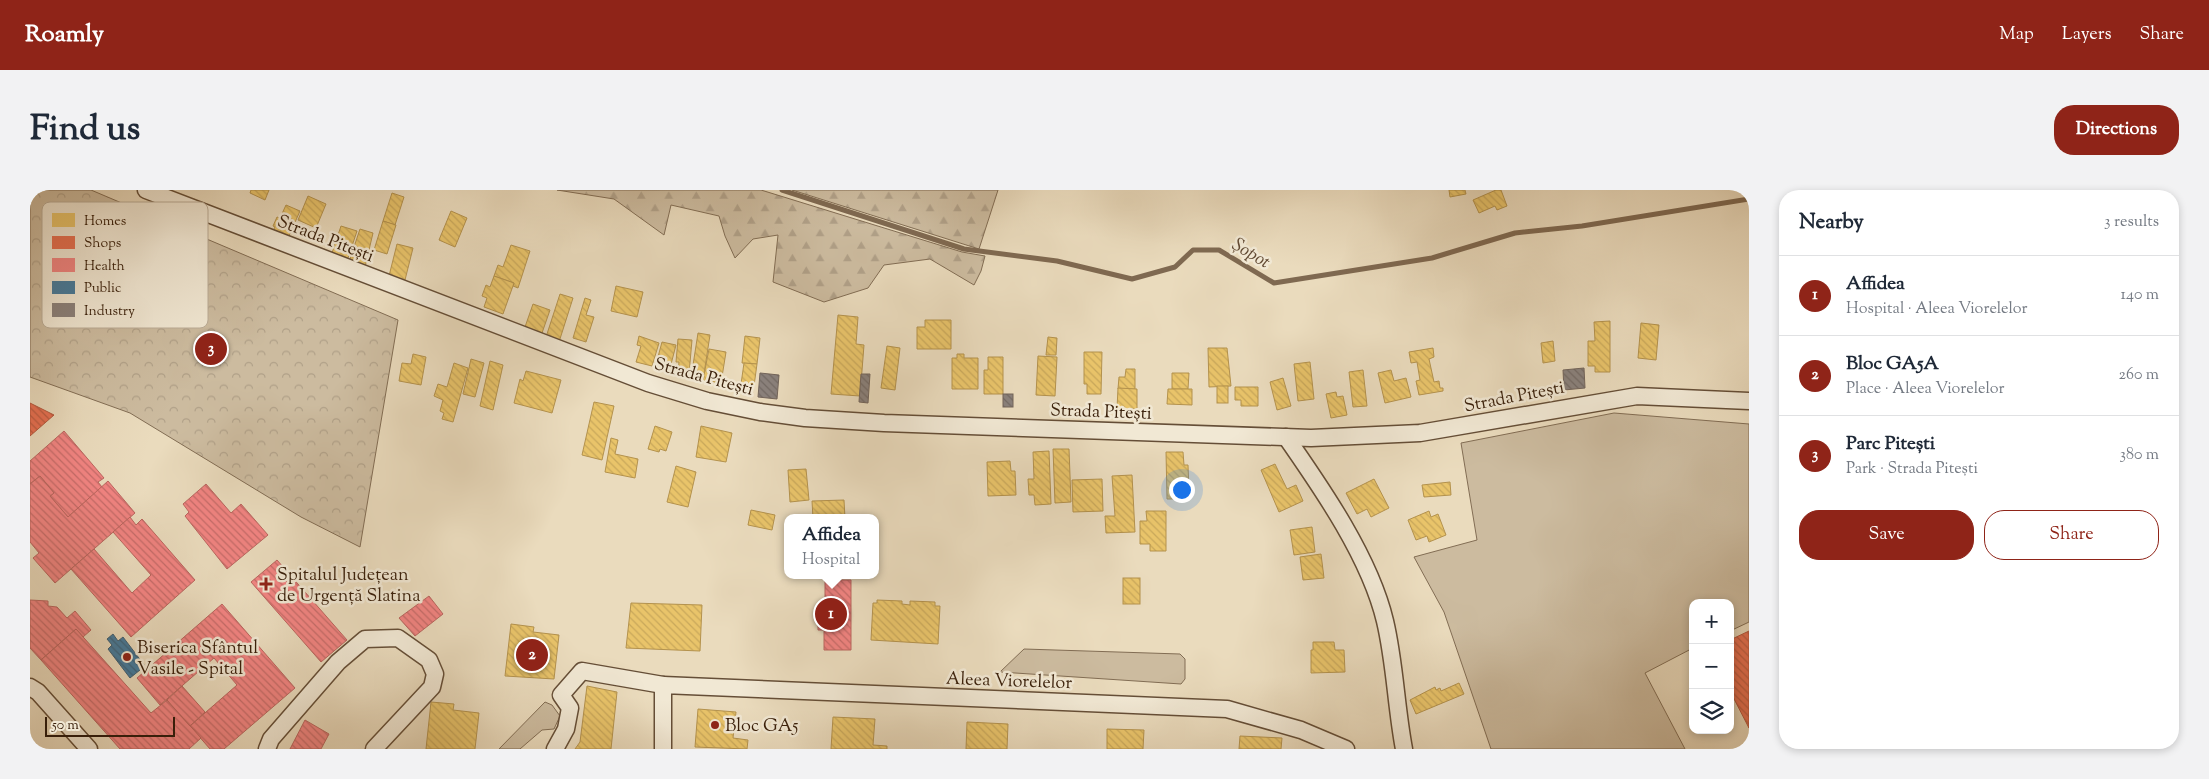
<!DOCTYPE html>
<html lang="en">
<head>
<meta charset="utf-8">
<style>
	:root { --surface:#fff; --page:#f2f2f3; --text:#1f2937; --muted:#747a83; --line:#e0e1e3; --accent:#8f2418 }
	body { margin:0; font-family:"Sorts Mill Goudy",serif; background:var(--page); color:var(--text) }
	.controls { position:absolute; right:15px; bottom:15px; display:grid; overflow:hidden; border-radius:10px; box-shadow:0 2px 8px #0003 }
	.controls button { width:45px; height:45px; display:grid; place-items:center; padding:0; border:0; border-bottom:1px solid var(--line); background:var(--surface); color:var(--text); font:25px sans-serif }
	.scale { position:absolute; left:15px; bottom:12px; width:130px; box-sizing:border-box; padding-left:5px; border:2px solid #391f0a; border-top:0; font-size:14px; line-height:18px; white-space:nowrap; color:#391f0a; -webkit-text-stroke:4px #f1e8d4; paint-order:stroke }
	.you { position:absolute; left:1151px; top:299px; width:18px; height:18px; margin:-12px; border:4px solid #fff; border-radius:50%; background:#1a73e8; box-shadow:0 0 0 8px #1a73e833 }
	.badge { display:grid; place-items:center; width:32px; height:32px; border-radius:50%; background:var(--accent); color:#fff; font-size:16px; font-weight:700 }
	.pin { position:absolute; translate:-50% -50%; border:2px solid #fff; box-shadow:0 1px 5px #0006 }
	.popup { position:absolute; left:754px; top:324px; width:95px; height:65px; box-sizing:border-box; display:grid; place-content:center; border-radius:10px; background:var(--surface); filter:drop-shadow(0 1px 4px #0005); font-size:16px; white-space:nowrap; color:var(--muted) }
	.popup b { font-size:19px; color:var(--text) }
	.popup::after { content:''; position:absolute; left:50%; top:100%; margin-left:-10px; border:10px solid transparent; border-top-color:var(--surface) }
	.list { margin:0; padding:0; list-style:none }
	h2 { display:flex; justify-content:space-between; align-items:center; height:65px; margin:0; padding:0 20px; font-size:21px }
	h2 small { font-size:16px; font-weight:400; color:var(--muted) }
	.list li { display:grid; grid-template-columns:32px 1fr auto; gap:15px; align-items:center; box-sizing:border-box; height:80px; padding:0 20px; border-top:1px solid var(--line) }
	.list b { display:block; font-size:19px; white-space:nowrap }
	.list p { margin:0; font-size:16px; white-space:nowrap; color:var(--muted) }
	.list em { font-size:16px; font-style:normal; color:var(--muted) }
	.actions { display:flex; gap:10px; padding:15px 20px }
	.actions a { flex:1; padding:11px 0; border:1px solid var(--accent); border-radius:20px; text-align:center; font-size:18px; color:var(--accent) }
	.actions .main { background:var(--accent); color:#fff }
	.icon { flex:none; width:28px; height:28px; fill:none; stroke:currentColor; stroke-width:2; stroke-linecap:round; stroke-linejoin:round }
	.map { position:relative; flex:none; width:1719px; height:559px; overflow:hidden; border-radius:20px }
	header { display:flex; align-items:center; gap:30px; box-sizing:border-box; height:70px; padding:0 25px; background:var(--accent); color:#fff }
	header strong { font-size:24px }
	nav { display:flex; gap:28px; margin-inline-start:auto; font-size:18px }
	.intro { display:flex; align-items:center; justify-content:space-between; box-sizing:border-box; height:120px; padding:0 30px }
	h1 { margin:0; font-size:35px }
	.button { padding:12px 22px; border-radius:20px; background:var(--accent); color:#fff; font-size:18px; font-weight:700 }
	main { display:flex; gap:30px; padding:0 30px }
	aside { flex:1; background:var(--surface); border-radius:20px; box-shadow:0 2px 8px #0003 }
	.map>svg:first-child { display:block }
	.grass { fill:#ccbb9f; stroke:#826d54 }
	.forest { fill:url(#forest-firs); stroke:#826d54 }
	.park { fill:url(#park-crowns); stroke:#826d54 }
	.homes { fill:url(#homes-back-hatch); stroke:#b4924d }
	.shops { fill:url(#shops-back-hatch); stroke:#b3573c }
	.health { fill:url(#health-back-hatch); stroke:#ba665e }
	.public { fill:url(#public-back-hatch); stroke:#415f71 }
	.industry { fill:url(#industry-back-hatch); stroke:#72645a }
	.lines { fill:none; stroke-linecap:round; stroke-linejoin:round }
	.stream { stroke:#7f6951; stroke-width:5 }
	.street-casing { stroke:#654e37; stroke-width:19 }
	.street { stroke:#f1e8d4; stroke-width:16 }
	.poi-dot { fill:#8f2418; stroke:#f1e8d4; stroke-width:2 }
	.labels { text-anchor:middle; stroke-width:5; stroke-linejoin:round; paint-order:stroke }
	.street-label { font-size:18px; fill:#391f0a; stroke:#f1e8d4 }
	.poi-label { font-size:18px; fill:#391f0a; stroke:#f1e8d4; text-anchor:start }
	.water-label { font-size:19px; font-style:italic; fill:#624a33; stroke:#f1e8d4 }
	.key { fill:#f1e8d4; stroke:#baac97; stroke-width:1 }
	.key-label { font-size:14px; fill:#391f0a }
</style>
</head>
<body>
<header>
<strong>Roamly</strong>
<nav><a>Map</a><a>Layers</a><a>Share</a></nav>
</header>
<div class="intro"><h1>Find us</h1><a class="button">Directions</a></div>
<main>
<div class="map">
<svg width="1719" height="559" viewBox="0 0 1719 559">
	<defs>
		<pattern id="forest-firs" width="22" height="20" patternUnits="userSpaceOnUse" patternTransform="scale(1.25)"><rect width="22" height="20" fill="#ccbb9f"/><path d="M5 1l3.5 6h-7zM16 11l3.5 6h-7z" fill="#b0a088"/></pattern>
		<pattern id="park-crowns" width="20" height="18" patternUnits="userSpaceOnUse" patternTransform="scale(1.25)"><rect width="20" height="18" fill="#ccbb9f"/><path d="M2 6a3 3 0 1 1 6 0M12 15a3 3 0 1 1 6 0" fill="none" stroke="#b0a088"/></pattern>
		<pattern id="homes-back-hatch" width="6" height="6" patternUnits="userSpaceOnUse" patternTransform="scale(1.25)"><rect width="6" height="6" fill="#e9c46a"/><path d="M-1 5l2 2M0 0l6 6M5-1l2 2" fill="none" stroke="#c9a85b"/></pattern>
		<pattern id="shops-back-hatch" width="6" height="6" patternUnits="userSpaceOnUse" patternTransform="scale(1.25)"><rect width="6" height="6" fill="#e76f51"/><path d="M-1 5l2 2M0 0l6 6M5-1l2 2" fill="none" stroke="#bc5b41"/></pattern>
		<pattern id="health-back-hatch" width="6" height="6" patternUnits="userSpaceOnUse" patternTransform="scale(1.25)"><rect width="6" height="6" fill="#f28482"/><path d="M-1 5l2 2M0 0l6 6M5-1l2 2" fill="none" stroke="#c56b69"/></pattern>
		<pattern id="public-back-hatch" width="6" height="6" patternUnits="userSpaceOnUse" patternTransform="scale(1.25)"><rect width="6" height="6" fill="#457b9d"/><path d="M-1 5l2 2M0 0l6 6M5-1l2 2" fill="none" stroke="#3b647e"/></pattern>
		<pattern id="industry-back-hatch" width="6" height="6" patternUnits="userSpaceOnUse" patternTransform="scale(1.25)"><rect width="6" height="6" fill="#8a817c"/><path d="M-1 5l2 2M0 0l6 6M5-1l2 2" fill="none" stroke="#726964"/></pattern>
	</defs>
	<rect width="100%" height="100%" fill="#eadbbd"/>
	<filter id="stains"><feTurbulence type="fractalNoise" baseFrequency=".004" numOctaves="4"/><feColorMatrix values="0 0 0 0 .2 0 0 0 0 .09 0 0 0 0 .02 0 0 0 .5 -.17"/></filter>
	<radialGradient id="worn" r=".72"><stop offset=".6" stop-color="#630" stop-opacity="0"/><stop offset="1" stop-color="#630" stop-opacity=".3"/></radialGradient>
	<g class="grass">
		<polygon points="1584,223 1719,234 1719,432 1700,441 1700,413 1663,413 1663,458 1615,483 1655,559 1461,559 1414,422 1384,367 1447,350 1431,253"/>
		<polygon points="994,459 1150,464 1155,469 1155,489 1151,494 970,482"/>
		<polygon points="515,512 522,515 530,526 524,539 512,540 490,559 469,559"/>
	</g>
	<g class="forest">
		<polygon points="527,0 731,0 932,62 955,66 951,81 944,95 900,69 854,75 838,98 794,112 743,92 748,45 723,49 705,68 695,46 689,26 641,15 634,45 584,9"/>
		<polygon points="762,0 968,0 949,59"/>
	</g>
	<polygon class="park" points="0,0 61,0 368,130 330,357 271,327 100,223 0,187"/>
	<g class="homes">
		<polygon points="221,0 239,0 235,10 220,3"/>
		<polygon points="1419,0 1435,0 1436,4 1420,7"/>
		<polygon points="1466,0 1471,0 1477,16 1467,20 1465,16 1449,23 1443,10"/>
		<polygon points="362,3 374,7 365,35 353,31"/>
		<polygon points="278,6 296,14 286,38 268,30"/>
		<polygon points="256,15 270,21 258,48 243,41 245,37 243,36 247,27 250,28"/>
		<polygon points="421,21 437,28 425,57 409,50"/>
		<polygon points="353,31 366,35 357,64 344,60"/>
		<polygon points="311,36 327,41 318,68 302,63"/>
		<polygon points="330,39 343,43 335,77 319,72"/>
		<polygon points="367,54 383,58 375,90 359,86"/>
		<polygon points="481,55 500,61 488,98 483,96 484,93 464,86 468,75 473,77"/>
		<polygon points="464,86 484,93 473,124 454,117 457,108 452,106 456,95 460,97"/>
		<polygon points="586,96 613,102 607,127 581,121"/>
		<polygon points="530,104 543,108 529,152 516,147"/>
		<polygon points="555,108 561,110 556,125 564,127 556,152 543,148"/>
		<polygon points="503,114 520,120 512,143 495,137"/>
		<polygon points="808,125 828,127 826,154 834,155 830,206 801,204"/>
		<polygon points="895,130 921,130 921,159 887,159 887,137 895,137"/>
		<polygon points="1580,131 1580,182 1565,182 1565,176 1558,176 1558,151 1565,151 1564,132"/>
		<polygon points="1611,133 1629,135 1626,170 1608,168"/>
		<polygon points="668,143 680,145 673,190 661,188"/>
		<polygon points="609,146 629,153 622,176 606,172 611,156 607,155"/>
		<polygon points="715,146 730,148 727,174 712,173"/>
		<polygon points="1018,147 1027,148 1026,165 1016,165"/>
		<polygon points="648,149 662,150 659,184 648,183 649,172 646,172"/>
		<polygon points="1523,151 1525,171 1513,173 1511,153"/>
		<polygon points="632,152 646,155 639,182 625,178"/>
		<polygon points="857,156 870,158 865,200 851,198"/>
		<polygon points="1178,158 1197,158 1201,196 1179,197"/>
		<polygon points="1403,158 1404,167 1399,169 1404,192 1409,191 1410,198 1413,198 1413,201 1389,205 1386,191 1390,190 1387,172 1381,173 1379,162"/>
		<polygon points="679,159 696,162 691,193 673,190"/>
		<polygon points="1054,162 1072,162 1071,204 1057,204 1057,194 1054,194"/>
		<polygon points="383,164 396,167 391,195 369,191 372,173 381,174"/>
		<polygon points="927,164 934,164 934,168 948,168 948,199 922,199 922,168 927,168"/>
		<polygon points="1008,166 1027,167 1025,206 1006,205"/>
		<polygon points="958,167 973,167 973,204 954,204 954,180 958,180"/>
		<polygon points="441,169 454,173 445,207 433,204"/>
		<polygon points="460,171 473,175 463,220 450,216"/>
		<polygon points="1280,172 1284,209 1268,211 1264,174"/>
		<polygon points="424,173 438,178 423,232 412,229 414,223 410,221 413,210 404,206 408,194 417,197"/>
		<polygon points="714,173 727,174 724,196 711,194"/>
		<polygon points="1096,179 1105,179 1105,199 1088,199 1089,187 1095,187"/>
		<polygon points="1333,180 1337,216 1323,217 1319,182"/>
		<polygon points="1361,180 1364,191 1376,188 1381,207 1355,213 1348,183"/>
		<polygon points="496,181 531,190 522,223 484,213 490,189 493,191"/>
		<polygon points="1142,183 1159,183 1158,199 1142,199"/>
		<polygon points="1253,188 1261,216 1247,220 1240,192"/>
		<rect x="1187" y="196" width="11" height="17"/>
		<polygon points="1205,197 1228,197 1228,216 1211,216 1211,210 1205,210"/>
		<polygon points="1088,198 1107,199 1107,219 1087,219"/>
		<polygon points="1138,199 1162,199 1162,215 1137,214"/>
		<polygon points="1306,202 1307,207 1313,206 1317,225 1301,228 1296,204"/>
		<polygon points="564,212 584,216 572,270 552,265"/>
		<polygon points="625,236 642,242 636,261 630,259 629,262 618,259"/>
		<polygon points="671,236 702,243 696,272 666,267"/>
		<polygon points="581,248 588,250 585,264 608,269 605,288 575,282"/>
		<polygon points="1023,259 1039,259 1041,312 1025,313"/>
		<polygon points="1019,261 1021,314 1005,315 1004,305 999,305 998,289 1004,289 1003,262"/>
		<polygon points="1136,262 1153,262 1154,275 1158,275 1159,300 1150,300 1150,309 1137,309"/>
		<polygon points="980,271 981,281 985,281 986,305 958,306 957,272"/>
		<polygon points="1245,274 1257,299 1266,295 1273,311 1249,322 1231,280"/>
		<polygon points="646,276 666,282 658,317 637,312"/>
		<polygon points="776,279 779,310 760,312 758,280"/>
		<polygon points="1102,285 1105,342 1076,343 1075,326 1085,326 1082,286"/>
		<polygon points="1072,289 1073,321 1043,322 1042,290"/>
		<polygon points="1344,289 1359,318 1341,327 1337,319 1327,324 1316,303"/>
		<polygon points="1420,292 1421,305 1394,307 1392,295"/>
		<polygon points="814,310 815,328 783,328 782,311"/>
		<polygon points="721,320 745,325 742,340 718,335"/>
		<polygon points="1116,321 1136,321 1136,361 1120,361 1120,354 1110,354 1110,331 1117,331"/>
		<polygon points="1399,321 1401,327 1408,324 1416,345 1399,352 1397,346 1386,350 1378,330"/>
		<polygon points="1282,337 1285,362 1264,365 1260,340"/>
		<polygon points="1291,364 1294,388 1273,390 1270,367"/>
		<rect x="1093" y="388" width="17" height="26"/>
		<polygon points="847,410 872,411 872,414 880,415 880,411 905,412 905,416 910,416 908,454 841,450 843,413 847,413"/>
		<polygon points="601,413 672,415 670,461 596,458"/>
		<polygon points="481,434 504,437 503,442 529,445 524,489 475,486"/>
		<polygon points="1283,452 1304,452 1305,460 1314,460 1315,482 1281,483 1281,460 1283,460"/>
		<polygon points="1429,493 1434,504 1386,524 1380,510 1405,497 1406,500 1410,498 1411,501"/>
		<polygon points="557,496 587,502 581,559 545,559 550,552"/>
		<polygon points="401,512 424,514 423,520 449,523 445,559 396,559"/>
		<polygon points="668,519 706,522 703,548 718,550 717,559 665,557"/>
		<polygon points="803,527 845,529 843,555 857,556 857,559 801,559"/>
		<polygon points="937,532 978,534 977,559 936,559"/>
		<polygon points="1077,539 1114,540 1113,559 1077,559"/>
		<polygon points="1210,546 1252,548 1251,559 1209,559"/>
	</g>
	<g class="shops">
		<polygon points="0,213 24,225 0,246"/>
		<polygon points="1719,441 1719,538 1700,501 1700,450"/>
	</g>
	<g class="health">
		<polygon points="34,241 74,288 68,292 72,297 38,327 20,306 24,303 10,286 0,294 0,271"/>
		<polygon points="10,286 24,303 20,306 38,327 78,291 105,323 25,393 3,368 9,363 0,352 0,294"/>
		<polygon points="176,294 201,323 211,314 238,345 197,379 155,326 159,322 153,314"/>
		<polygon points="100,327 106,335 112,329 165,390 101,447 41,379 64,359 102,403 121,385 83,342"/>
		<polygon points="247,370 317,450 291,472 221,392"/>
		<polygon points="795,390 821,390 821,460 794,460 794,440 788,440 788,414 795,414"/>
		<polygon points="399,406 413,424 385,446 369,428"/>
		<polygon points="0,410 18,411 18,416 27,417 37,428 45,421 61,440 53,447 46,439 11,470 0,458"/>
		<polygon points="192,414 265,498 194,559 180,559 160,536 207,495 184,468 130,515 107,488"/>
		<polygon points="46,439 121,523 137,510 171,548 159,559 90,559 11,470"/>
		<polygon points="152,496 175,522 160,536 137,510"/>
		<polygon points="275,530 299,544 291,559 260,559"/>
	</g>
	<polygon class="public" points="83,444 88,451 93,447 115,476 100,488 78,459 82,455 77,449"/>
	<g class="industry">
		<polygon points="1554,178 1555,198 1534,200 1533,180"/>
		<polygon points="730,183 749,185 747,209 728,207"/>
		<polygon points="831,184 840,184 838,213 829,212"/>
		<rect x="973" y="204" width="10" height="13"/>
	</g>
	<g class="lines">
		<polyline class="stream" points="752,0 934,59 1027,71 1102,89 1145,77 1163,60 1189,60 1244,93 1402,68 1485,43 1552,36 1719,9"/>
		<defs>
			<g id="street">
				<polyline points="116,0 618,193 677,211 730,222 775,228 854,233 1281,248 1390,243 1607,206 1719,211"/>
				<path d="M 1256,247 C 1293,300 1340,368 1355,431 C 1365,473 1366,517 1374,559"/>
				<polyline points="0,497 8,502 59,559"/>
				<polyline points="237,559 241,549 308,472 335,449 368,448 399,470 405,484 402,497 344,559"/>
				<polyline points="525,559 536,539 540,518 531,505 552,481 633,495"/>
				<polyline points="633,559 633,495 1197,519 1271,540 1316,559"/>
			</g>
		</defs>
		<use href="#street" class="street-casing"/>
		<use href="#street" class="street"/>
	</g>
	<g class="poi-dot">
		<path d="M233.5 386.5h5v5h5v5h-5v5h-5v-5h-5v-5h5z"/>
		<circle cx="97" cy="467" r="5"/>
		<circle cx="685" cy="535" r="5"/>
	</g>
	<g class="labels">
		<g class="street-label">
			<text transform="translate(296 48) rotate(21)" y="6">Strada Pitești</text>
			<text transform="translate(674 186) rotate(15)" y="6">Strada Pitești</text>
			<text transform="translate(1484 206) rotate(-11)" y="6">Strada Pitești</text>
			<text transform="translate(1071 221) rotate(2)" y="6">Strada Pitești</text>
			<text transform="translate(979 490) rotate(2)" y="6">Aleea Viorelelor</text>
		</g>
		<g class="poi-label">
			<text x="247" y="390">Spitalul Județean<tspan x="247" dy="21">de Urgență Slatina</tspan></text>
			<text x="107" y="463">Biserica Sfântul<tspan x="107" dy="21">Vasile - Spital</tspan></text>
			<text x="695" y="541">Bloc GA5</text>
		</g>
		<g class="water-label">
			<text transform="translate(1222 62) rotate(31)" y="7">Șopot</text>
		</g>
	</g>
	<rect x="12" y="12" width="166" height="126" rx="8" class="key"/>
	<rect x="22" y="23" width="23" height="14" fill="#e9c46a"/>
	<rect x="22" y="46" width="23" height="13" fill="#e76f51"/>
	<rect x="22" y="68" width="23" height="14" fill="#f28482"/>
	<rect x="22" y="91" width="23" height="13" fill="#457b9d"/>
	<rect x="22" y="113" width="23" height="14" fill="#8a817c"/>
	<g class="key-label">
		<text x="54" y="35">Homes</text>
		<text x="54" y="57">Shops</text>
		<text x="54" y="80">Health</text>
		<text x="54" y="102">Public</text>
		<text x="54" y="125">Industry</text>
	</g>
	<rect width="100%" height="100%" filter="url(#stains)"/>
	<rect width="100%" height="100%" fill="url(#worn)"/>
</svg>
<div class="controls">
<button>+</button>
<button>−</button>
<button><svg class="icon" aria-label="layers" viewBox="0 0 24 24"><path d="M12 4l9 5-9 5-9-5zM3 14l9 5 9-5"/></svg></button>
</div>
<div class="scale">50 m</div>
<div class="you"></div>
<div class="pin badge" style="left:801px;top:424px">1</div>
<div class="popup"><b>Affidea</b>Hospital</div>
<div class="pin badge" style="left:502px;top:465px">2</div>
<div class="pin badge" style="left:181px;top:159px">3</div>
</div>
<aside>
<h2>Nearby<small>3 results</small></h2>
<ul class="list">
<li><span class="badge">1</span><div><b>Affidea</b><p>Hospital · Aleea Viorelelor</p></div><em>140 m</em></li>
<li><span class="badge">2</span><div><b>Bloc GA5A</b><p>Place · Aleea Viorelelor</p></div><em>260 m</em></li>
<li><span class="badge">3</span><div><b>Parc Pitești</b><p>Park · Strada Pitești</p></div><em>380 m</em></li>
</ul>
<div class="actions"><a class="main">Save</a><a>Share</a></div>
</aside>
</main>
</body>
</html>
